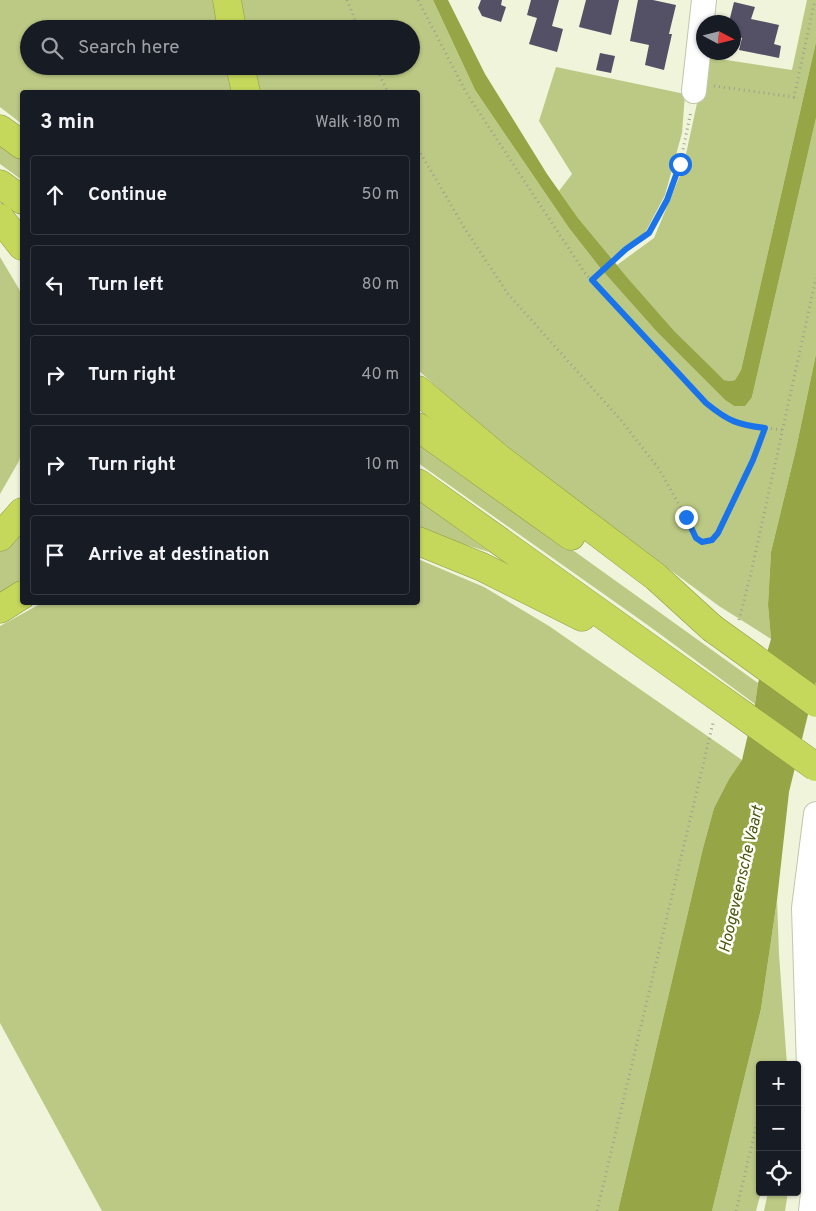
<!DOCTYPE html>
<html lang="en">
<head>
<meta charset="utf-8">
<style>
	:root { --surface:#171b24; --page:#20242c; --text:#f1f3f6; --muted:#9ea1a6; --line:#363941 }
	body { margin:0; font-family:Overpass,sans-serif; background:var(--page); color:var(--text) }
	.controls { position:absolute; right:15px; bottom:15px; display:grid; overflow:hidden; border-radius:5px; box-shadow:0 1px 4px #0004 }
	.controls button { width:45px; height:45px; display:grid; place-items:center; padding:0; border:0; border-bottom:1px solid var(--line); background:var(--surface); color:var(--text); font:25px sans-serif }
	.compass { position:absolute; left:696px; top:15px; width:45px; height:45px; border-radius:50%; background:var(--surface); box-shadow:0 1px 4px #0004; rotate:97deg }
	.stop { position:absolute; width:15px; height:15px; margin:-11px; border:4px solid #1a73e8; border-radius:50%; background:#fff }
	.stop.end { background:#1a73e8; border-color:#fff; box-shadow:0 1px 5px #0008 }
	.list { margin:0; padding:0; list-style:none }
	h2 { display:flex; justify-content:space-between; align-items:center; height:65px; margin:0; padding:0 20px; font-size:21px }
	h2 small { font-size:16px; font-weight:400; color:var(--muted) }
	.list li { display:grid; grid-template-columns:32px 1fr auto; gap:15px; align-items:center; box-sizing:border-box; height:80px; margin:0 10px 10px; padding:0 10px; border:1px solid var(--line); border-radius:5px }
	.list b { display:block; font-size:19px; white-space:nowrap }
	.list em { font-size:16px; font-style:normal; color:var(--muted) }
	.icon { flex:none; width:28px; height:28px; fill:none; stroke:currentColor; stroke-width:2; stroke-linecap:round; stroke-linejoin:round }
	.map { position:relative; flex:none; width:816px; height:1211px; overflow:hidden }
	.search { position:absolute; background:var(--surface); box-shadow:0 1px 4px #0004; left:20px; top:20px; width:400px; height:55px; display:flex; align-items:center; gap:12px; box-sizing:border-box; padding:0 18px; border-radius:28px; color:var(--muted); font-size:19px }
	.panel { position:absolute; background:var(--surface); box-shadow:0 1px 4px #0004; left:20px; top:90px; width:400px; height:515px; border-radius:5px }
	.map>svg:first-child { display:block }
	.green { fill:#bcc984 }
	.water { fill:#96a545 }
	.building { fill:#545167 }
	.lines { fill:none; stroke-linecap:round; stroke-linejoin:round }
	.minor-casing { stroke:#c1c7ad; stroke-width:26 }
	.highway-casing { stroke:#8d9a45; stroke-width:29 }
	.path { stroke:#9da18d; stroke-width:3; stroke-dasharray:1 4; stroke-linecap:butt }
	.minor { stroke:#fff; stroke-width:24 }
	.highway { stroke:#c5d85b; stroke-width:28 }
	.highway-bridge-casing { stroke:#8d9a45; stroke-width:29; stroke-linecap:butt }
	.highway-bridge { stroke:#c5d85b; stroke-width:28 }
	.route { stroke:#1a73e8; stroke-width:6 }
	.labels { text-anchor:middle; stroke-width:5; stroke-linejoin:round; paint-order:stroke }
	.water-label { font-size:16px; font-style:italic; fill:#4d5711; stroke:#fefff9 }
</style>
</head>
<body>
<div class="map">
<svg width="816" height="1211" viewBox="0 0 816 1211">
	<rect width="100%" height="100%" fill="#eff4da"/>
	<g class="green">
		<polygon points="0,0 216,0 221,29 29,29 29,66 227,66 233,92 22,92 22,124 0,107"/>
		<polygon points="241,0 433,0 475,90 569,228 601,269 657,332 725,400 734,406 752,397 816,118 816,354 796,449 771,552 768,605 771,639 719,606 501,445 418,370 418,92 259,92 252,66 411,66 411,29 245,29"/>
		<polygon points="807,0 816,0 816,42 741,370 735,380 730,381 724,380 673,334 617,265 654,238 683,168 707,57 792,70"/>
		<polygon points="556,67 685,94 682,133 665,195 645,233 611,258 578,218 559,191 572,174 539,121"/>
		<polygon points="0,139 22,155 22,180 0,164"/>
		<polygon points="0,257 19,289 22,297 22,449 19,461 0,494"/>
		<polygon points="418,439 758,683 755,704 649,626 418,463"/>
		<polygon points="418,500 489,552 418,530"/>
		<polygon points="22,530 22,579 0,594 0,551"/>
		<polygon points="418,559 484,587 549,626 742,760 729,779 714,808 703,848 618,1211 102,1211 0,1023 0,626 42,603 418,602"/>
		<polygon points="777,900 779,954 787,1065 760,1065 761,1192 756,1211 712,1211 761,1009"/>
		<polygon points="768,1192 788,1192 785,1211 764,1211"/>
	</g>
	<g class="water">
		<polygon points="433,0 448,0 485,74 547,174 578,218 631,282 674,331 724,380 730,381 735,380 741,370 816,42 816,118 752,397 745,406 734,406 725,400 657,332 601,269 569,228 475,90"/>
		<polygon points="816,354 816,682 789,792 777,900 761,1009 712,1211 618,1211 703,848 714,808 729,779 742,760 755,704 758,683 771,639 768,605 771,552 796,449"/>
	</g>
	<g class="building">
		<polygon points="481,0 502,0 501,5 506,7 501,22 482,16 478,8"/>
		<polygon points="531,0 559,0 552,26 563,29 557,52 529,44 537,18 527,15"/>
		<polygon points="586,0 619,0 611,35 579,27"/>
		<polygon points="638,0 653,0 676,5 669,34 672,34 664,70 645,65 649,45 630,41"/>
		<polygon points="734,2 755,7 751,19 779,25 774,44 781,46 779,58 739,50 742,38 734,36 734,22 729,22"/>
		<polygon points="600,53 615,56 611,73 596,70"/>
	</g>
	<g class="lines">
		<defs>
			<g id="minor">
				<polyline points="694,91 704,0"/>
				<polyline points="811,1211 813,1194 804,908 816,814"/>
			</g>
			<g id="highway">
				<polyline points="227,0 232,29"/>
				<polyline points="240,66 246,92"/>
				<polyline points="0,129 22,145"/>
				<polyline points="0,184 22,200"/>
				<polyline points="0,218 22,246"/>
				<polyline points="418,390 500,459 656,577 712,628"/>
				<polyline points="418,427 571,536"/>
				<polyline points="418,483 701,685"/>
				<polyline points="0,537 22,512"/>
				<polyline points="418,541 482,567 582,617"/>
				<polyline points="0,609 22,595"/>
			</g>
		</defs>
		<use href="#minor" class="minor-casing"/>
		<use href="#highway" class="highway-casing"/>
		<g class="path">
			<polyline points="347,0 359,29"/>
			<polyline points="418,0 467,94 585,273 689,386 724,418 741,425 783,430"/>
			<polyline points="375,66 388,92"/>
			<polyline points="714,86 794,97 815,0"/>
			<polyline points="418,149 467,232 508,294 620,419 659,469 686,517 696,538 701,542 712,540 718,533 753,460 765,428"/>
			<polyline points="592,280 626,249 649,233 667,200 680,164 691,111"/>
			<polyline points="739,620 751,573 816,278"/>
			<polyline points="597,1211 713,723"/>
			<polyline points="736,1211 760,1111"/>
		</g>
		<use href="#minor" class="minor"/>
		<use href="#highway" class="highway"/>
		<defs>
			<g id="highway-bridge">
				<polyline points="712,628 816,703"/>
				<polyline points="701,685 816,767"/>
			</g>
		</defs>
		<use href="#highway-bridge" class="highway-bridge-casing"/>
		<use href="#highway-bridge" class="highway-bridge"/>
	</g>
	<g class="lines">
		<path class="route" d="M 680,164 L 667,200 L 649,233 L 626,249 L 592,280 L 706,403 C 728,421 738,425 765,428 L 753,460 L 718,533 L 712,540 L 702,542 L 696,538 L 686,517"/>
	</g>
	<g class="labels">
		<g class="water-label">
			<text transform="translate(740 879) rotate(-77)" y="6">Hoogeveensche Vaart</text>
		</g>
	</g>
</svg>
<div class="controls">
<button>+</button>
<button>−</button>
<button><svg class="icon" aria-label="locate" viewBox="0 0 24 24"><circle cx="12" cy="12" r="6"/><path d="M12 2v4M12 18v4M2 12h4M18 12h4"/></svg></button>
</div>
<svg class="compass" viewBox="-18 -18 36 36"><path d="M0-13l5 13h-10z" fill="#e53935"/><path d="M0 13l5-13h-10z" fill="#9ea1a6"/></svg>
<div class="stop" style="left:680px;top:164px"></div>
<div class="stop end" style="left:686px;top:517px"></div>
<div class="search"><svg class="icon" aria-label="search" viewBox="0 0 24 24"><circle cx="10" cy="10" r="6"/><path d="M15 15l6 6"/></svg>Search here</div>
<section class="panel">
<h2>3 min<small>Walk · 180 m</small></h2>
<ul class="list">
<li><svg class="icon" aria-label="ahead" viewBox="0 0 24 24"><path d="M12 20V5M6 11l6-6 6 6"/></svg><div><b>Continue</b></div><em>50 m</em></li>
<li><svg class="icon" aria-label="left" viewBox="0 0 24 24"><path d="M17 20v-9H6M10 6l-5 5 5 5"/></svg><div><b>Turn left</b></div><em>80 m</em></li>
<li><svg class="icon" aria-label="right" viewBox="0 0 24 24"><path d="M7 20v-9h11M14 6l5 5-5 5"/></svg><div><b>Turn right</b></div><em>40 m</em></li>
<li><svg class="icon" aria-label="right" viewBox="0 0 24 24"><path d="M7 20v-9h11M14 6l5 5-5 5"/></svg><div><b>Turn right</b></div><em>10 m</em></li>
<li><svg class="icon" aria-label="arrive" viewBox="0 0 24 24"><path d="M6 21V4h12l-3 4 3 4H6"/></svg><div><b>Arrive at destination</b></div></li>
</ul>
</section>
</div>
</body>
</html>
